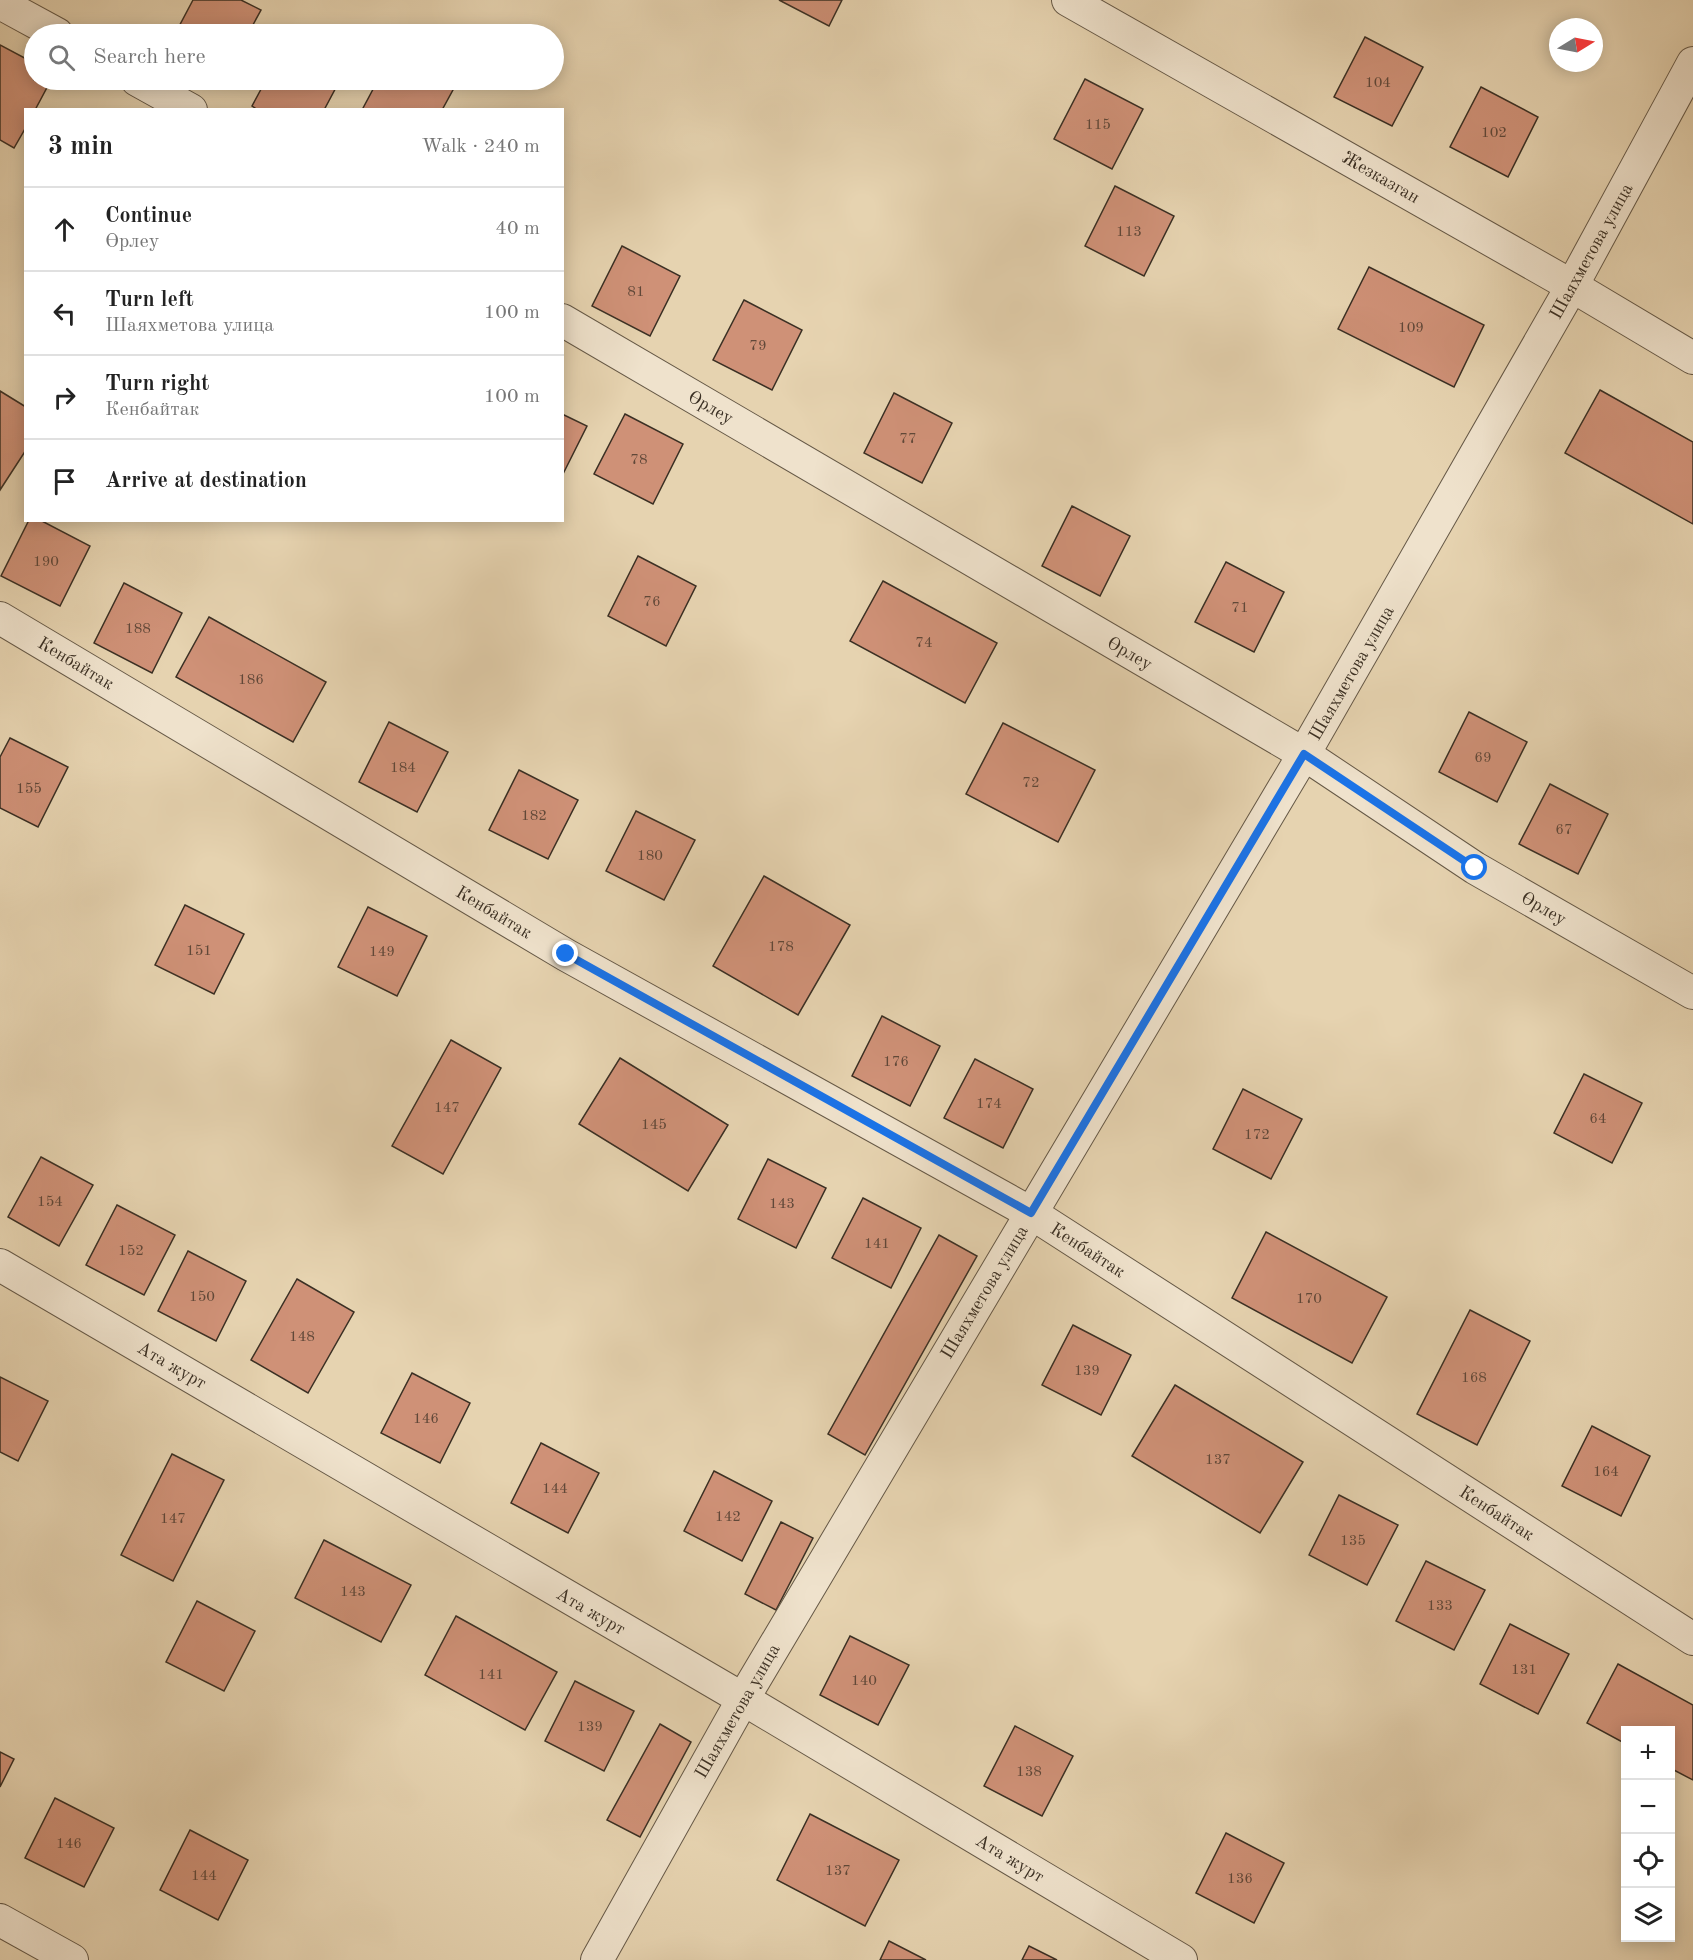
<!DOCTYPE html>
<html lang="en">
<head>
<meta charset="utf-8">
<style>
	:root { --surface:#fff; --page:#f2f2f2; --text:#222; --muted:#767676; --line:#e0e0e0 }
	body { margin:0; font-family:"Old Standard TT",serif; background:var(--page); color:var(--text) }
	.controls { position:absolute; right:18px; bottom:18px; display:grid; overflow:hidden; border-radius:0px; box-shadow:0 3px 15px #0003 }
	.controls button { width:54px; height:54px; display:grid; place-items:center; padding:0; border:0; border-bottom:2px solid var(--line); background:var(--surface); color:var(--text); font:30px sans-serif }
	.compass { position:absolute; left:1549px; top:18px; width:54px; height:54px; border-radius:50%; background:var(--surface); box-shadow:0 3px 15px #0003; rotate:80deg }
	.stop { position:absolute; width:18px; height:18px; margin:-14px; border:4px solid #1a73e8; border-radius:50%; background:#fff }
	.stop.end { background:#1a73e8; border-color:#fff; box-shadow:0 2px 6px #0008 }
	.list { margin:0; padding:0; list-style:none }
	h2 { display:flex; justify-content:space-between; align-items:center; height:78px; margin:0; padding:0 24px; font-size:26px }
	h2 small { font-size:20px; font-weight:400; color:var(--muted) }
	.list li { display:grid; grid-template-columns:39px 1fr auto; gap:18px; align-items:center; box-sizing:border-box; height:84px; padding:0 24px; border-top:2px solid var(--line) }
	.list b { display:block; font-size:22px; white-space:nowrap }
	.list p { margin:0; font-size:20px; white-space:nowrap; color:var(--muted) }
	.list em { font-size:20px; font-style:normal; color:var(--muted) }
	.icon { flex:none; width:33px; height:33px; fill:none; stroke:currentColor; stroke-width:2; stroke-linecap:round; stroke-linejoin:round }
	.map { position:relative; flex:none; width:1693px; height:1960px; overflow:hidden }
	.search { position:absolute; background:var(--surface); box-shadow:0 3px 15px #0003; left:24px; top:24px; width:540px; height:66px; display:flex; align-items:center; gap:15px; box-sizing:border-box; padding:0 21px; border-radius:33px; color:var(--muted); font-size:22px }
	.panel { position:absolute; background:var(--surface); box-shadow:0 3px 15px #0003; left:24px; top:108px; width:540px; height:414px; border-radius:0px }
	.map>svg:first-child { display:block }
	.building { fill:#cf9177; stroke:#3b3024; stroke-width:1.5 }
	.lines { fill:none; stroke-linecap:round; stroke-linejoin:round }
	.minor-casing { stroke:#665947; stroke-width:34 }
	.minor { stroke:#efe2cc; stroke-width:32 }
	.route { stroke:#1a73e8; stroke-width:8 }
	.labels { text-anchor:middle; stroke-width:6; stroke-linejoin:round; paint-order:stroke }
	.number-label { font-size:15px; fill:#604839 }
	.street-label { font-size:18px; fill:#3b3024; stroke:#efe2cc }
</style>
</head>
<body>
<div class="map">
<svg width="1693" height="1960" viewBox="0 0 1693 1960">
	<rect width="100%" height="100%" fill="#e6d3b0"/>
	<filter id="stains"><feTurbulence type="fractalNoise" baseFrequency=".00333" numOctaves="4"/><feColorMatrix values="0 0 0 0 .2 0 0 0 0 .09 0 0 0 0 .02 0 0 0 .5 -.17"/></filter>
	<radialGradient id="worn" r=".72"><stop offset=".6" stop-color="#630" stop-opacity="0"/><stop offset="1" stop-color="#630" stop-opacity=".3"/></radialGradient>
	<g class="building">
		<polygon points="193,0 241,0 261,10 248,34 175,34"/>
		<polygon points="779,0 842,0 829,26"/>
		<polygon points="1365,37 1423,67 1392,126 1334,97"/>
		<polygon points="0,45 34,63 34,80 51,80 35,110 26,110 26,127 14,148 0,140"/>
		<polygon points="1085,79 1143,109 1112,169 1054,139"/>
		<polygon points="266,80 340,80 324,110 258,110 252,106"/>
		<polygon points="378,80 439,80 454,88 442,110 362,110"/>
		<polygon points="1481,87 1538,117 1508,177 1450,147"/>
		<polygon points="1115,186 1174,216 1144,276 1085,246"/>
		<polygon points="622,246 680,276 650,336 592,306"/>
		<polygon points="1369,267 1484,325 1454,387 1338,329"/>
		<polygon points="744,300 802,330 772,390 713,360"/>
		<polygon points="1600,390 1693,442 1693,524 1565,453"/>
		<polygon points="0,391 26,407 26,450 0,490"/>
		<polygon points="894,393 952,423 922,483 864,453"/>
		<polygon points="562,414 587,426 562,476"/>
		<polygon points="625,414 683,444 653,504 594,474"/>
		<polygon points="1072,506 1130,536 1100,596 1042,566"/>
		<polygon points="29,520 40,520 90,546 60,606 1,576"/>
		<polygon points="638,556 696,586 666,646 608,616"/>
		<polygon points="1226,562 1284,592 1254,652 1195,622"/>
		<polygon points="883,581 997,643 965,703 850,641"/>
		<polygon points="124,583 182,613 152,673 94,643"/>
		<polygon points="209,617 326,682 293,742 176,677"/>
		<polygon points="1469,712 1527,742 1497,802 1439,772"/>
		<polygon points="389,722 448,752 417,812 359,782"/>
		<polygon points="1003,723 1095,770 1058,842 966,794"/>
		<polygon points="10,738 68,767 38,827 0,808 0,757"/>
		<polygon points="519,770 578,800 548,859 489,830"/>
		<polygon points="1550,784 1608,814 1578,874 1519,844"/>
		<polygon points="636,811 695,840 664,900 606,871"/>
		<polygon points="764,876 850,925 798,1015 713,966"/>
		<polygon points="185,905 244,934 214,994 155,965"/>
		<polygon points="368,907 427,936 397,996 338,967"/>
		<polygon points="882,1016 940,1046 910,1106 852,1076"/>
		<polygon points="451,1040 501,1068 443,1174 392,1146"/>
		<polygon points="620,1058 728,1125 688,1191 579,1124"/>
		<polygon points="975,1059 1033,1089 1003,1148 944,1118"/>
		<polygon points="1584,1074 1642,1103 1612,1163 1554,1133"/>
		<polygon points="1243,1089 1302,1119 1271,1179 1213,1149"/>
		<polygon points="41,1157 93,1185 59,1246 8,1217"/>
		<polygon points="768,1159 826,1188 796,1248 738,1219"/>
		<polygon points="863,1198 921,1228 891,1288 832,1258"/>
		<polygon points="117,1205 175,1235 144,1295 86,1265"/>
		<polygon points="1266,1232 1387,1297 1352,1363 1232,1298"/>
		<polygon points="939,1235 977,1256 865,1455 828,1434"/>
		<polygon points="188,1251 246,1281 216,1341 158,1311"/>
		<polygon points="297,1279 354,1312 308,1393 251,1360"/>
		<polygon points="1470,1310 1530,1341 1477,1445 1417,1414"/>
		<polygon points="1073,1325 1131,1355 1101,1415 1042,1385"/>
		<polygon points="412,1373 470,1403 440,1463 381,1433"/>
		<polygon points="0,1377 48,1401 18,1461 0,1452"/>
		<polygon points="1175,1385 1303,1462 1260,1533 1132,1456"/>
		<polygon points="1592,1426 1650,1456 1621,1516 1562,1486"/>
		<polygon points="541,1443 599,1473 568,1533 511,1503"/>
		<polygon points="172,1454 224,1480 173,1581 121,1555"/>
		<polygon points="714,1471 772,1501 742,1561 684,1531"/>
		<polygon points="1339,1495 1398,1525 1367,1585 1309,1555"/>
		<polygon points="781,1522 813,1538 776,1610 745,1594"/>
		<polygon points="324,1540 411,1585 381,1642 295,1598"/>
		<polygon points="1426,1561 1485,1590 1454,1650 1396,1621"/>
		<polygon points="197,1601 255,1631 224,1691 166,1662"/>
		<polygon points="456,1616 557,1672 525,1730 425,1675"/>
		<polygon points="1510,1624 1569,1654 1538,1714 1480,1684"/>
		<polygon points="850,1636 909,1665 878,1725 820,1695"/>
		<polygon points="1618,1664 1693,1705 1693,1780 1670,1768 1670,1730 1626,1730 1626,1744 1587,1723"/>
		<polygon points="575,1681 634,1711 604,1771 545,1741"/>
		<polygon points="660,1724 691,1742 640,1837 607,1820"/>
		<polygon points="1015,1726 1073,1756 1042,1816 984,1786"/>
		<polygon points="0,1752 14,1759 0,1787"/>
		<polygon points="55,1798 114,1828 84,1887 25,1858"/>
		<polygon points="810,1814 899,1860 865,1926 777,1880"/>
		<polygon points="190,1830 248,1860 218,1920 160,1890"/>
		<polygon points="1226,1833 1284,1863 1254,1923 1196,1893"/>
		<polygon points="889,1941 926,1960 880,1960"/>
		<polygon points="1029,1946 1057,1960 1022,1960"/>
	</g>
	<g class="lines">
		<defs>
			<g id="minor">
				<polyline points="1068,0 1572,286 1693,358"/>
				<polyline points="0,3 57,34"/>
				<polyline points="137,80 191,110"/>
				<polyline points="562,320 1304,754 1475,868 1693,993"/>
				<polyline points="0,618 566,955 1031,1213 1693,1639"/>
				<polyline points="0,1265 743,1699 1181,1960"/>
				<polyline points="0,1920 72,1960"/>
				<polyline points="597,1960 743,1699 1304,754 1572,286 1693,63"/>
			</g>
		</defs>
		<use href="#minor" class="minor-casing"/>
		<use href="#minor" class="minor"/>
	</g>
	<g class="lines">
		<polyline class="route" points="566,954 1031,1213 1304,754 1475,868"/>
	</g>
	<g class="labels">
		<g class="number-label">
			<text x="1378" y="87">104</text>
			<text x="1098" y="129">115</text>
			<text x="1494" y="137">102</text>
			<text x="1129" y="236">113</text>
			<text x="636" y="296">81</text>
			<text x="1411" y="332">109</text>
			<text x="758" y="350">79</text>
			<text x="908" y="443">77</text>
			<text x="639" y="464">78</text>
			<text x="46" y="566">190</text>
			<text x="652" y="606">76</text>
			<text x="1240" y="612">71</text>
			<text x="138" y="633">188</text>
			<text x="924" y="647">74</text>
			<text x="251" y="684">186</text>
			<text x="1483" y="762">69</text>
			<text x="403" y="772">184</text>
			<text x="1031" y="787">72</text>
			<text x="29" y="793">155</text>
			<text x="534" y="820">182</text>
			<text x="1564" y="834">67</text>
			<text x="650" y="860">180</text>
			<text x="781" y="951">178</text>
			<text x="199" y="955">151</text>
			<text x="382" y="956">149</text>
			<text x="896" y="1066">176</text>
			<text x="989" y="1108">174</text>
			<text x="447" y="1112">147</text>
			<text x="1598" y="1123">64</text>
			<text x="654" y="1129">145</text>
			<text x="1257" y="1139">172</text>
			<text x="50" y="1206">154</text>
			<text x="782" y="1208">143</text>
			<text x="877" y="1248">141</text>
			<text x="131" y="1255">152</text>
			<text x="202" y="1301">150</text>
			<text x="1309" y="1303">170</text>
			<text x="302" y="1341">148</text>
			<text x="1087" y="1375">139</text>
			<text x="1474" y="1382">168</text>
			<text x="426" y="1423">146</text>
			<text x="1218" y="1464">137</text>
			<text x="1606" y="1476">164</text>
			<text x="555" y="1493">144</text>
			<text x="728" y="1521">142</text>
			<text x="173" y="1523">147</text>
			<text x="1353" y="1545">135</text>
			<text x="353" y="1596">143</text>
			<text x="1440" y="1610">133</text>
			<text x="1524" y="1674">131</text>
			<text x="491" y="1679">141</text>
			<text x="864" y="1685">140</text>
			<text x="590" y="1731">139</text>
			<text x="1029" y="1776">138</text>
			<text x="69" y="1848">146</text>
			<text x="838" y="1875">137</text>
			<text x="204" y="1880">144</text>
			<text x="1240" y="1883">136</text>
		</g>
		<g class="street-label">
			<text transform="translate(1381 177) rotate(30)" y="6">Жезказган</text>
			<text transform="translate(1591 251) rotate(-61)" y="6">Шаяхметова улица</text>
			<text transform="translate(711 407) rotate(30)" y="6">Өрлеу</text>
			<text transform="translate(1130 653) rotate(30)" y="6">Өрлеу</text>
			<text transform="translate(76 663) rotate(31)" y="6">Кенбайтак</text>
			<text transform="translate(1351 673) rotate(-60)" y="6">Шаяхметова улица</text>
			<text transform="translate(1544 908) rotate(30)" y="6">Өрлеу</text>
			<text transform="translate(494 912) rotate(31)" y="6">Кенбайтак</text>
			<text transform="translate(1088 1250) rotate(33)" y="6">Кенбайтак</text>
			<text transform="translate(984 1292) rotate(-59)" y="6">Шаяхметова улица</text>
			<text transform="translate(172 1365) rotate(30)" y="6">Ата журт</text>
			<text transform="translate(1497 1513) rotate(33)" y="6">Кенбайтак</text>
			<text transform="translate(591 1611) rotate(30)" y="6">Ата журт</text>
			<text transform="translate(737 1711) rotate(-60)" y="6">Шаяхметова улица</text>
			<text transform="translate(1010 1858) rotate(31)" y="6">Ата журт</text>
		</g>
	</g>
	<rect width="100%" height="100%" filter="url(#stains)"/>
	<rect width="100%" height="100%" fill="url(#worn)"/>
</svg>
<div class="controls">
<button>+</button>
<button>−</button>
<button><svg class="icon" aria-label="locate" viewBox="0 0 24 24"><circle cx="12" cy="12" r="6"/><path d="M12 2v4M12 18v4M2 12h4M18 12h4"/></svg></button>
<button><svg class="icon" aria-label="layers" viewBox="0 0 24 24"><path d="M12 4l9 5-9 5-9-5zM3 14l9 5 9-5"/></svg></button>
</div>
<svg class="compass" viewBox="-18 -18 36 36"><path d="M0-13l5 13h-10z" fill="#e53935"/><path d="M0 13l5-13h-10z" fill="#767676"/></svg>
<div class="stop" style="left:1475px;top:868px"></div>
<div class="stop end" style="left:566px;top:954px"></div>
<div class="search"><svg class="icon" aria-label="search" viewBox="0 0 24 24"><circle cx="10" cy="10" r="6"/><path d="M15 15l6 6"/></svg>Search here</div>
<section class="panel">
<h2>3 min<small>Walk · 240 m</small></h2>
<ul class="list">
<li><svg class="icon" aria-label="ahead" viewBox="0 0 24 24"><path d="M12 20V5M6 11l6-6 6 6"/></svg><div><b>Continue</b><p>Өрлеу</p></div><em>40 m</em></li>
<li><svg class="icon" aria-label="left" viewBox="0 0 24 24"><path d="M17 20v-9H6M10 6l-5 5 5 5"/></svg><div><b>Turn left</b><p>Шаяхметова улица</p></div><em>100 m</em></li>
<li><svg class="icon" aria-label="right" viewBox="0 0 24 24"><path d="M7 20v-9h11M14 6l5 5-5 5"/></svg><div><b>Turn right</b><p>Кенбайтак</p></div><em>100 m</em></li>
<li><svg class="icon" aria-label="arrive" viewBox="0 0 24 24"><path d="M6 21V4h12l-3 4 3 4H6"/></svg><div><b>Arrive at destination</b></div></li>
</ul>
</section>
</div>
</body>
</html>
